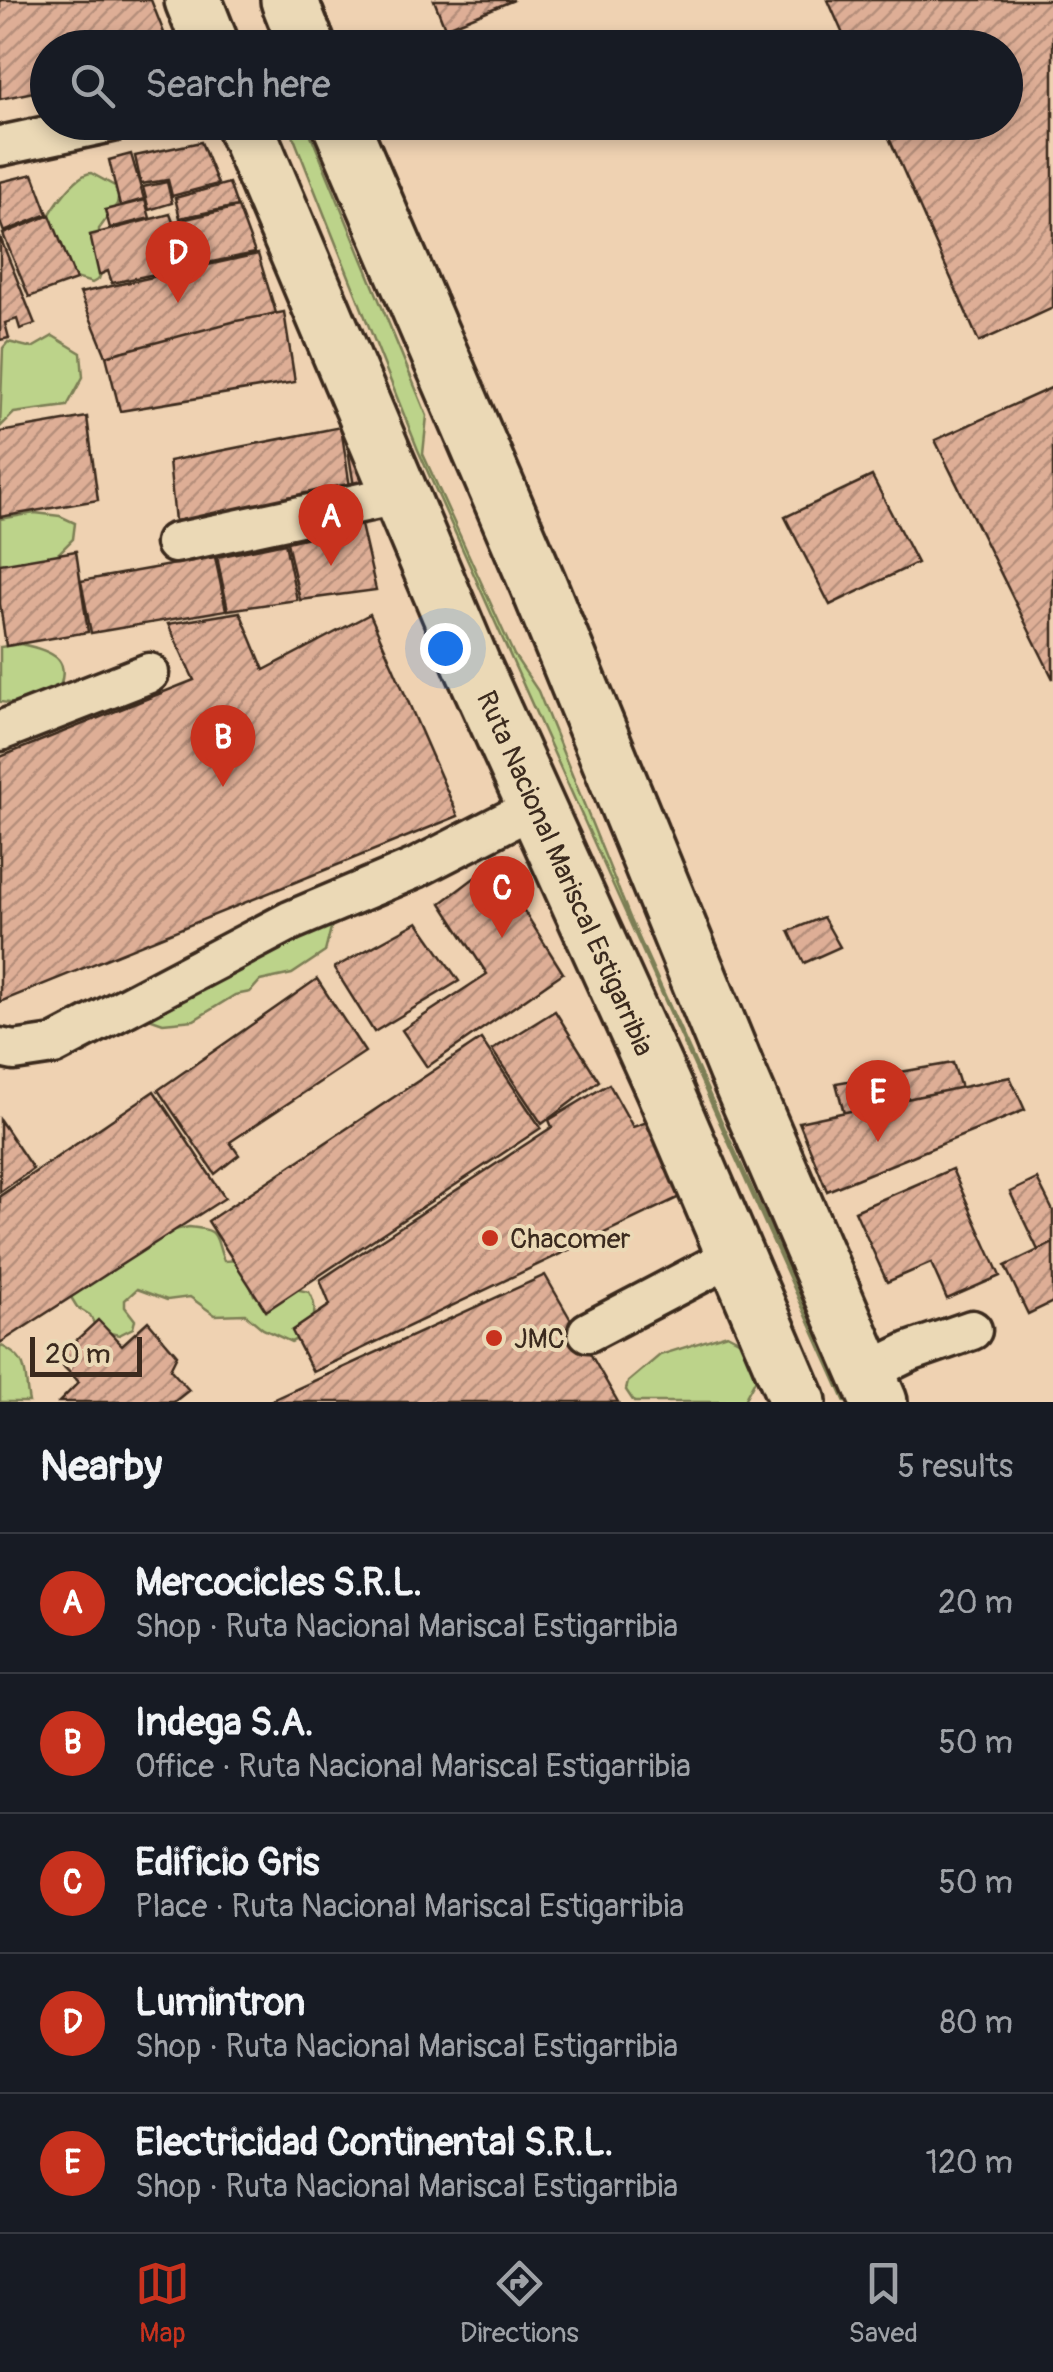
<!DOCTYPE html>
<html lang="en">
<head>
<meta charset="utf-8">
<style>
	:root { --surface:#171b24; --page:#20242c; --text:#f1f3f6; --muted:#9ea1a6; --line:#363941; --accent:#c8321e }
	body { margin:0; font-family:Pangolin,sans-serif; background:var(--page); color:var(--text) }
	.scale { position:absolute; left:30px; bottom:25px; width:112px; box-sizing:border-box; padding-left:10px; border:5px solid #3b2a1e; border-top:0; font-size:28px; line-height:35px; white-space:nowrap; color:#3b2a1e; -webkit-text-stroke:8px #ebd9b6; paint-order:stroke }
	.you { position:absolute; left:445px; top:648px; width:35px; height:35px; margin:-25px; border:8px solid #fff; border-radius:50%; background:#1a73e8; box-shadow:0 0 0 15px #1a73e833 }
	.badge { display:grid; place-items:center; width:65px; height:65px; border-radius:50%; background:var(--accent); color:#fff; font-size:32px; font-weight:700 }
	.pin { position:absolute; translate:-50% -82px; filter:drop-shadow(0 2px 5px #0008) }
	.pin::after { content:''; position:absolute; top:52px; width:35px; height:30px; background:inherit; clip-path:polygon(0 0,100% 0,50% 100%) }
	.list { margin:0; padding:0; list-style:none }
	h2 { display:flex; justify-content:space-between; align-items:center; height:130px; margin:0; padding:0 40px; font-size:42px }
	h2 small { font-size:32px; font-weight:400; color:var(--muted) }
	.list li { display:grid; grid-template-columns:65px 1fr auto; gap:30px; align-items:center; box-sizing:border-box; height:140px; padding:0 40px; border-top:2px solid var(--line) }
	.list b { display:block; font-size:38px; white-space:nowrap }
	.list p { margin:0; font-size:32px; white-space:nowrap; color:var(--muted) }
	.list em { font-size:32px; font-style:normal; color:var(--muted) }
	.icon { flex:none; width:55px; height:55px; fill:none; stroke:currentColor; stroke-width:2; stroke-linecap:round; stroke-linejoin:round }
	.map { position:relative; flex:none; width:1053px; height:1402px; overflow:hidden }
	.search { position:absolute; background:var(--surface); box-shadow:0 5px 15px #0003; left:30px; right:30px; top:30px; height:110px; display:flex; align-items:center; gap:25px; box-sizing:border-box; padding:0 35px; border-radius:55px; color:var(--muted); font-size:38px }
	.sheet { height:830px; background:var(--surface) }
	nav { display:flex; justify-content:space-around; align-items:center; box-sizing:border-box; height:140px; border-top:2px solid var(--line); background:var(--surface); font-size:28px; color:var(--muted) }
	nav a { display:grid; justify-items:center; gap:5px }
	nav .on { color:var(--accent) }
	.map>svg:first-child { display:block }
	.green { fill:#bcd38a; stroke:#7c7e54; stroke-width:2.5 }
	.building { fill:url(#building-hatch); stroke:#3b2a1e; stroke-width:2.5 }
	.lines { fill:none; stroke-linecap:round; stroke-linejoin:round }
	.minor-casing { stroke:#3b2a1e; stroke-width:45 }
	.highway-casing { stroke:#3b2a1e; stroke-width:62 }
	.minor { stroke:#ebd9b6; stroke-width:38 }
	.highway { stroke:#ebd9b6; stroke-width:55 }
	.poi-dot { fill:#c8321e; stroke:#ebd9b6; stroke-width:4 }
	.labels { text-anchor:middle; stroke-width:8; stroke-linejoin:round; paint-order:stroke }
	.street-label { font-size:28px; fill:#3b2a1e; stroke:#ebd9b6 }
	.poi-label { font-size:28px; fill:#3b2a1e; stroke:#ebd9b6; text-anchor:start }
</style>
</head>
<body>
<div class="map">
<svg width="1053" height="1402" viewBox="0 0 1053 1402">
	<defs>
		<pattern id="building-hatch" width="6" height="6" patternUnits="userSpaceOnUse" patternTransform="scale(2.5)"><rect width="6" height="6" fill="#deae96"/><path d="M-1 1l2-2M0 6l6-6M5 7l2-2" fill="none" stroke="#b58e7a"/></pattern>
	</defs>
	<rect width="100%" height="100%" fill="#efd2b2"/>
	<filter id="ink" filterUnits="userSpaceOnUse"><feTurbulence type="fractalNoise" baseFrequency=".01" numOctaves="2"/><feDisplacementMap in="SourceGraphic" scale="20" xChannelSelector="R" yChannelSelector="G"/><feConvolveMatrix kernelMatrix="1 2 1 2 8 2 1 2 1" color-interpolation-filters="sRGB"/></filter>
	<g filter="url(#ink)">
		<g class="green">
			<polygon points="288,123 306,123 427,416 423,454 514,655 538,691 631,920 848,1402 845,1402 418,450"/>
			<path d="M 91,173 L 120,189 L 117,204 L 99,229 L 102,271 L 99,279 L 92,283 L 69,276 L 46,222 C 52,208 76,174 91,173 Z"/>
			<polygon points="53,336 81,353 83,377 67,406 14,413 0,427 3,348 8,342 32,348"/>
			<polygon points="35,513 60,516 75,523 73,539 51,561 0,585 0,519"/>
			<path d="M 21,644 C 55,652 74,659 56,696 L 33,706 L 0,702 L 0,647 Z"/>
			<polygon points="332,924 325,952 292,974 260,981 250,992 235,995 194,1020 163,1023 146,1017 133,992"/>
			<path d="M 189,1227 C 223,1230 213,1235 224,1261 L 240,1260 L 254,1295 L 286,1287 L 309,1292 C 321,1312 312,1334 291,1342 L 263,1329 L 245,1314 L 215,1315 L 190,1297 L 167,1300 L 137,1289 L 125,1300 L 125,1307 L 135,1320 L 133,1328 L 119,1335 L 97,1330 L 90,1315 L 77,1307 L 69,1294 L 88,1271 L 119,1266 C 135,1244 162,1231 189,1227 Z"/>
			<polygon points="727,1334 748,1345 759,1373 743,1402 634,1402 626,1390 628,1382 660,1355"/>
			<path d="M 0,1345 C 32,1361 23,1373 29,1402 L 0,1402 Z"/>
		</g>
		<g class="building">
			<polygon points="0,0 151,0 170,48 48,48 48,89 0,99"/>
			<polygon points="434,0 514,0 445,28"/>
			<polygon points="828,0 1053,0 1053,308 979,342 882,122 1006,122 1006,48 849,48"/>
			<polygon points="201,142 218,184 172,196 168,180 141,184 135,156"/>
			<polygon points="131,154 144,199 120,206 109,160"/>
			<polygon points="33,174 48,214 4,232 0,222 0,182"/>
			<polygon points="167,182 172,203 149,210 143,187"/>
			<polygon points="229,183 237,206 180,218 175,198"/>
			<polygon points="145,200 150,218 110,228 105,210"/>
			<polygon points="238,207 255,253 112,283 108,271 99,275 90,235 170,214 173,222"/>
			<polygon points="50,215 76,280 29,297 3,234"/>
			<polygon points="0,237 35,324 20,329 17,319 5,323 9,338 0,340"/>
			<polygon points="258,254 276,313 106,356 80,293"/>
			<polygon points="284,312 295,382 120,411 106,356 236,321"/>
			<polygon points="1053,387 1053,679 935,440"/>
			<polygon points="87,417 98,500 0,517 0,432"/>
			<polygon points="343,418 372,483 356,499"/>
			<polygon points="341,427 351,494 175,521 169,461"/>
			<polygon points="872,476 917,563 830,605 785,517"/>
			<polygon points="361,525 376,590 300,600 287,542"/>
			<polygon points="285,543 297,600 228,610 217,557"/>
			<polygon points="76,551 88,632 6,646 0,604 0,564"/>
			<polygon points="215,557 226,610 91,633 81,581"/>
			<polygon points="240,612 264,670 370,614 458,816 0,1002 0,757 194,680 168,624"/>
			<polygon points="494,863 563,973 427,1067 402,1030 487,974 441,903"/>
			<polygon points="823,917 840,947 804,963 789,931"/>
			<polygon points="418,922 459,981 374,1032 334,968"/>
			<polygon points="317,979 365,1052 230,1142 239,1155 215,1174 158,1090"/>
			<polygon points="555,1011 599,1081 542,1124 492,1050"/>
			<polygon points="481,1039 541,1128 266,1311 208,1221"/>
			<polygon points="953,1063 961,1088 844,1113 836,1083"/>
			<polygon points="1010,1077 1025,1110 827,1191 799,1122"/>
			<polygon points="609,1084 633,1127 650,1121 684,1195 313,1372 292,1331 330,1305 320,1280 552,1127 549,1120"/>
			<polygon points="154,1091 225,1198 0,1343 0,1196"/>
			<polygon points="0,1120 33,1169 0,1192"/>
			<polygon points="952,1169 1000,1276 947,1299 931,1263 887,1282 855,1211"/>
			<polygon points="1037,1179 1053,1211 1053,1243 1038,1250 1010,1192"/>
			<polygon points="1053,1243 1053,1302 1028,1314 1005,1266"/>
			<polygon points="545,1275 618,1402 268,1402"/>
			<polygon points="98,1320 122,1345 148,1321 177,1355 170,1369 189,1390 174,1402 59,1402 79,1382 56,1359"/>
		</g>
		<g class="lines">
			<defs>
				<g id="minor">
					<polyline points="0,146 112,122"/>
					<polyline points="175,543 402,494"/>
					<polyline points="0,731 149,673"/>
					<polyline points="0,1048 14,1051 54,1045 290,921 416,868 535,807"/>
					<polyline points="588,1332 735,1255"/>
					<polyline points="866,1373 909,1352 972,1330"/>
				</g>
				<g id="highway">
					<polyline points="193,0 212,48"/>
					<polyline points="289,0 308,48"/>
					<polyline points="243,122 472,665 663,1087 798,1402"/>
					<polyline points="340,122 538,584 736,1069 879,1402"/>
				</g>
			</defs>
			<use href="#minor" class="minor-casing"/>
			<use href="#highway" class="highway-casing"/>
			<use href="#minor" class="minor"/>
			<use href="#highway" class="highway"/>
		</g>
	</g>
	<g class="poi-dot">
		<circle cx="490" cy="1238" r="10"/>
		<circle cx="494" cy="1338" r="10"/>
	</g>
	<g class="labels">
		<g class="street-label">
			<text transform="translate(566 873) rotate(66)" y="10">Ruta Nacional Mariscal Estigarribia</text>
		</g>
		<g class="poi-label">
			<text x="510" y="1248">Chacomer</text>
			<text x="514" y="1348">JMC</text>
		</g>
	</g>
</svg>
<div class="scale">20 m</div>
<div class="you"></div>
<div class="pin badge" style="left:331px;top:566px">A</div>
<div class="pin badge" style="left:223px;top:787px">B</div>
<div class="pin badge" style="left:502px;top:938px">C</div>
<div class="pin badge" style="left:178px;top:303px">D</div>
<div class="pin badge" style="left:878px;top:1142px">E</div>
<div class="search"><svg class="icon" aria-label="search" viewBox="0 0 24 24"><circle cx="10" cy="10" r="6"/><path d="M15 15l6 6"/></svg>Search here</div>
</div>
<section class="sheet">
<h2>Nearby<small>5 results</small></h2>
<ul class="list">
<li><span class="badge">A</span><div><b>Mercocicles S.R.L.</b><p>Shop · Ruta Nacional Mariscal Estigarribia</p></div><em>20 m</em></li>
<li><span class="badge">B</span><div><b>Indega S.A.</b><p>Office · Ruta Nacional Mariscal Estigarribia</p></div><em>50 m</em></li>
<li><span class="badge">C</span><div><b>Edificio Gris</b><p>Place · Ruta Nacional Mariscal Estigarribia</p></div><em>50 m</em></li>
<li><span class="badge">D</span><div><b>Lumintron</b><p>Shop · Ruta Nacional Mariscal Estigarribia</p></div><em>80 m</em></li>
<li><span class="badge">E</span><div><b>Electricidad Continental S.R.L.</b><p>Shop · Ruta Nacional Mariscal Estigarribia</p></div><em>120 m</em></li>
</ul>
</section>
<nav>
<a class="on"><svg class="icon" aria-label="map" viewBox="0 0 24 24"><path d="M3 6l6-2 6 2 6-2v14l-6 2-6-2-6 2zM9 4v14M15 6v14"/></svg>Map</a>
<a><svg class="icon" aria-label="directions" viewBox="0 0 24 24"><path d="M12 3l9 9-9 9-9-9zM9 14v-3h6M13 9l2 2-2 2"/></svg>Directions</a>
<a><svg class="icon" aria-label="saved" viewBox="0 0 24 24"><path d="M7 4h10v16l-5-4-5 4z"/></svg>Saved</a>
</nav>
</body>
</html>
